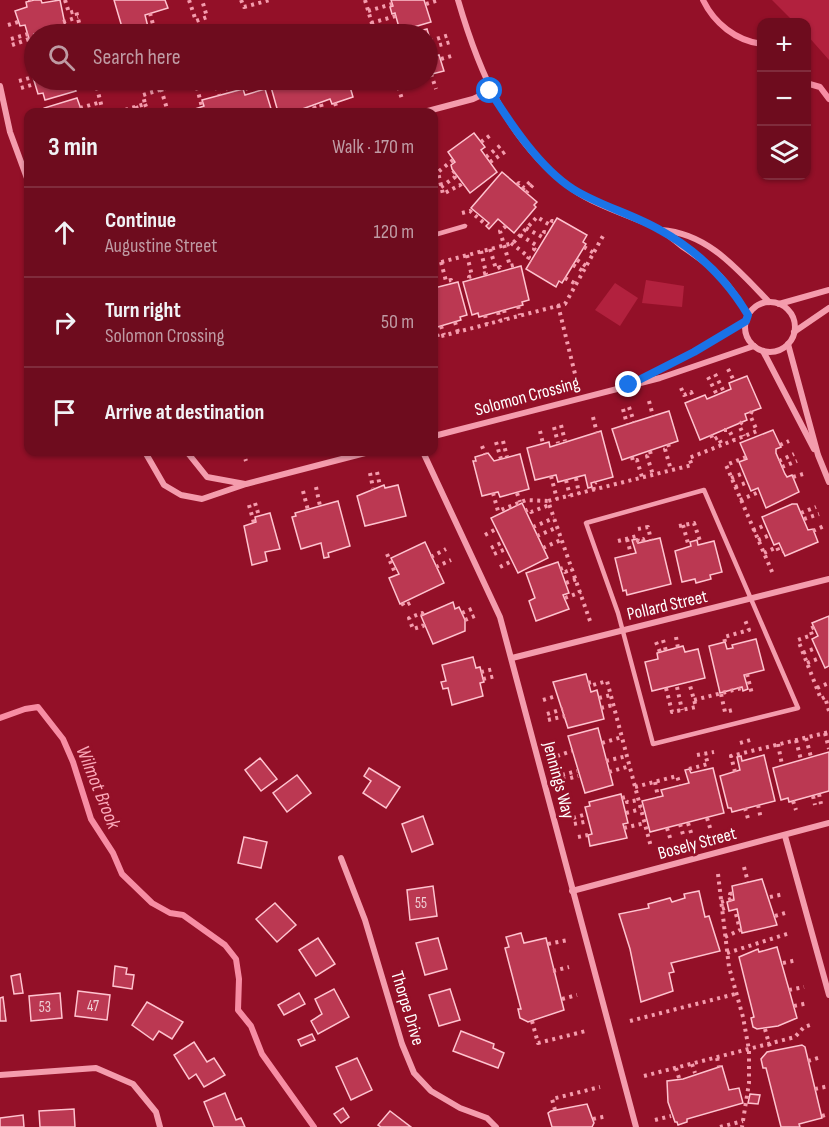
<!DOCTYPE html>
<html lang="en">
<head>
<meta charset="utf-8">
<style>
	:root { --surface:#6e0c1e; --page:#731527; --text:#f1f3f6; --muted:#bf9ba4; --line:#802c3c }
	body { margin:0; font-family:"Sofia Sans Condensed",sans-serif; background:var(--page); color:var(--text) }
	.controls { position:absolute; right:18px; top:18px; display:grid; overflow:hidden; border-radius:12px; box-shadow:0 2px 4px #0004 }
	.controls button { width:54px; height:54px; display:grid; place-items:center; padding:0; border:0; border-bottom:2px solid var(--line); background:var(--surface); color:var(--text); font:30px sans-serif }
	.stop { position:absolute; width:18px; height:18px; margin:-14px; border:4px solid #1a73e8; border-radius:50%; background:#fff }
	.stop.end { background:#1a73e8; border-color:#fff; box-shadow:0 2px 6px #0008 }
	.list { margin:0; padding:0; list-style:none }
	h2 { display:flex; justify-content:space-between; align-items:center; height:78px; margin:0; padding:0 24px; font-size:26px }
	h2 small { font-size:20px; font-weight:400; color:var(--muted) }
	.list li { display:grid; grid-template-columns:39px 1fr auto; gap:18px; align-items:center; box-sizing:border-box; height:90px; padding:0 24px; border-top:2px solid var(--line) }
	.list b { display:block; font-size:22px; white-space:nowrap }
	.list p { margin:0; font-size:20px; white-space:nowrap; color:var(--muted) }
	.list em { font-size:20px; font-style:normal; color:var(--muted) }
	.icon { flex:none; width:33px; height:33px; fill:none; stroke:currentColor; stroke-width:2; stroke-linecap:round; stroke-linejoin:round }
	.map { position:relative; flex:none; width:829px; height:1127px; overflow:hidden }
	.search { position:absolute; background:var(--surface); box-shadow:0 2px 4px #0004; left:24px; top:24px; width:414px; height:66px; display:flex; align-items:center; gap:15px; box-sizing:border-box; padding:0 21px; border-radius:33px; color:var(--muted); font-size:22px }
	.panel { position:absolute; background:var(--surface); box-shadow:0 2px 4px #0004; left:24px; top:108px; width:414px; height:348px; border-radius:12px }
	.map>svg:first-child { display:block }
	.green { fill:#b2213e }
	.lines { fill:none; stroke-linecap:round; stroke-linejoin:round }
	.stream { stroke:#f78da4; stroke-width:6 }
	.building { fill:#bb3852; stroke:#fec3cf; stroke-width:1.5 }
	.path { stroke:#f49cad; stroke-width:4; stroke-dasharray:3 4.5; stroke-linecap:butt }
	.service { stroke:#f49cad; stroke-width:4.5 }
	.minor { stroke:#f49cad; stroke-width:6 }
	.route { stroke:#1a73e8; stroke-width:8 }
	.labels { text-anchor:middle; stroke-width:6; stroke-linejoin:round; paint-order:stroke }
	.number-label { font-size:15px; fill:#eecdd4 }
	.street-label { font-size:18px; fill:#fff; stroke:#931028 }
	.water-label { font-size:20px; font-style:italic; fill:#fba8b9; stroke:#931028 }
</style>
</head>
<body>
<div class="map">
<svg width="829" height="1127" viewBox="0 0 829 1127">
	<rect width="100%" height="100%" fill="#931028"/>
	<g class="green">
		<polygon points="772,0 829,0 829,60 807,35 806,22 794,22"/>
		<polygon points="646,280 684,286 682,307 642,303"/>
		<polygon points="615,283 638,298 620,326 595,310"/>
	</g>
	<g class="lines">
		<g class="stream">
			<path d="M 703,0 C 714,23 736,41 762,44"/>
			<polyline points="806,83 820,87 829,99"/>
			<polyline points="0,718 25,709 38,707 63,739 73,762 91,819 113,853 122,874 152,903 170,913 183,915 225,945 236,959 239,979 238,1010 251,1026 262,1054 314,1127"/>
		</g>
	</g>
	<g class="building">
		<polygon points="34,0 41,0 42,3 60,0 67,34 34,34 33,52 25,25 20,26 15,11 27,7 26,2"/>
		<polygon points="114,0 165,0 168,8 145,15 148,27 144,28 143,34 124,34"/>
		<polygon points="391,0 424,0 431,22 400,31 395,13 392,14 390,7 393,6"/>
		<polygon points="427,29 435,56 439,55 444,71 428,75 428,34 409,34"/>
		<polygon points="34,66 34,80 72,80 76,91 45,100 43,93 38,94 30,67"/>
		<polygon points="269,80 348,80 353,97 332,104 330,99 294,112 278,112"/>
		<polygon points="243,89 245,95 265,89 272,112 186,112 204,106 202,100"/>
		<polygon points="77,98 82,112 42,112 44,108"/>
		<polygon points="474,133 485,147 481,150 497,172 470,193 452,169 451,165 455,162 448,152"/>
		<polygon points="502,172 537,202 534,205 536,207 514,233 498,219 489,229 486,226 489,223 471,208"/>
		<polygon points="557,218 587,235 583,242 586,244 573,265 562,283 559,281 556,287 526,269"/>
		<polygon points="521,266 529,300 522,302 523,305 479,317 478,313 472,315 463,282"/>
		<polygon points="458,282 467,315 460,317 461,320 434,328 434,288"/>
		<polygon points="747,376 761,408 745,414 747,420 700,440 685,403 705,395 707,399 731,389 729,383"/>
		<polygon points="669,411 678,441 622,460 612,429"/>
		<polygon points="773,430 781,447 776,449 776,453 785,474 787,477 792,475 799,492 766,508 758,488 751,491 739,462 747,459 740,443"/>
		<polygon points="601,431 613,477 591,483 592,487 588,488 585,475 558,482 556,475 535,480 527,448 549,442 550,447"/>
		<polygon points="488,453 494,461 520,454 529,489 500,497 498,492 482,496 473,461 476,461 475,457"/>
		<polygon points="384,485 385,488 398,485 406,516 365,526 357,496"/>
		<polygon points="338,501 350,546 328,553 329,557 324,558 321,543 301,549 292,517 296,516 295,513"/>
		<polygon points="522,503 548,558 518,573 491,518"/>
		<polygon points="792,504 797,504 808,530 813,529 818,542 785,556 779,543 774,545 762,517"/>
		<polygon points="270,513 280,549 265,552 267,561 252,565 244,526 256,522 255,517"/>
		<polygon points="660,538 671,584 627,595 626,590 623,591 615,558 636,553 632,540 637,539 638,543"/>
		<polygon points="697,540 698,545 714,541 722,572 710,575 711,579 696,583 695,579 682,582 675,551 691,546 690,542"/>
		<polygon points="425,542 444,583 400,604 389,578 399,574 391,558"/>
		<polygon points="558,562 569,593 563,595 569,609 536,621 529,601 535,598 526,573"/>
		<polygon points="453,602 455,609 459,607 465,620 465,631 433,644 421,616"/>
		<polygon points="829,616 829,666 825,668 812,639 818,636 812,623"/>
		<polygon points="756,639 764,670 744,675 748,689 743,691 742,687 720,693 709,646 725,642 727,649 733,648 732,645"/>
		<polygon points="683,646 685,652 698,649 705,678 652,691 645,662 658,659 657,653"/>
		<polygon points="473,657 476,668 480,667 483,679 484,682 480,683 483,696 452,705 448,688 443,689 441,682 446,681 442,665"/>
		<polygon points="586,674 591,692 597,690 604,719 568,728 553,682"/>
		<polygon points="598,728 613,785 585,793 568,736"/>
		<polygon points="829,752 829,791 789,802 788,798 781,800 773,768"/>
		<polygon points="764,755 775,801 732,812 731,808 728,808 720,776 740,770 737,757 741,756 742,761"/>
		<polygon points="260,758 277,779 261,791 245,770"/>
		<polygon points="369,768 400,787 386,808 363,793 371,781 364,776"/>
		<polygon points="713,768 724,813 650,832 642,801 663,796 661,790 689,783 685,770 689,769 691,773"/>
		<polygon points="297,775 311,793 287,812 273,793"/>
		<polygon points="621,794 628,823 623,824 627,838 590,846 588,835 592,834 585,807 590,806 589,802"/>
		<polygon points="423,816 433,844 412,852 402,824"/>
		<polygon points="244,837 267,842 261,868 238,863"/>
		<polygon points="762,879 777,925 742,933 737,909 729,911 727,902 734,900 732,886"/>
		<polygon points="433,886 437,916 410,920 407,890"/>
		<polygon points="699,891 705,917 709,916 720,951 671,963 674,972 669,973 673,991 641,1002 630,949 619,914 649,908 648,904 670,898 672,902 685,898 684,894"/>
		<polygon points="275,903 296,925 277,942 256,919"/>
		<polygon points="521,933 524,943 546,938 564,1010 528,1022 520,1018 518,1009 521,1009 505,948 509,947 506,937"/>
		<polygon points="318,938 335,964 316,976 299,950"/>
		<polygon points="438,938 447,969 425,975 416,943"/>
		<polygon points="777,947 797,1018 778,1026 757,1029 753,1027 751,1018 754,1017 739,957 758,949 759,952"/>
		<polygon points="115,966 127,968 126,974 134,975 132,989 113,986"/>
		<polygon points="20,974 23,993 14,994 11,976"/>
		<polygon points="334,989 349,1017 318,1034 311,1021 322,1014 315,999"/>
		<polygon points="450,989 460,1020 439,1026 429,995"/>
		<polygon points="78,991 110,995 107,1020 75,1016"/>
		<polygon points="60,993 62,1018 31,1021 29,996"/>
		<polygon points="299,993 305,1004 284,1015 278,1005"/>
		<polygon points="3,997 6,1021 0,1021 0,998"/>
		<polygon points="147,1002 183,1022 172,1039 159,1031 153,1040 132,1025"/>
		<polygon points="461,1031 494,1044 493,1048 504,1053 498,1068 453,1051"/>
		<polygon points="312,1034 315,1040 301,1046 298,1040"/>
		<polygon points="194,1042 207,1062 214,1058 225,1075 204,1087 196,1074 189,1079 174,1055"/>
		<polygon points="802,1045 805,1047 822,1118 799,1124 800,1127 781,1127 766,1068 763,1068 761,1059 767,1052"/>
		<polygon points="357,1058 372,1090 351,1100 336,1067"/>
		<polygon points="722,1066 729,1090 739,1088 743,1103 687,1119 687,1122 678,1125 677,1122 675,1122 668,1102 667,1081 683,1079"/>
		<polygon points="225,1093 236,1120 241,1118 245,1127 214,1127 204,1102"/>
		<polygon points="750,1094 760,1095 758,1104 748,1103"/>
		<polygon points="587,1104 594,1123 592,1127 552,1127 548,1113 551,1111"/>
		<polygon points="343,1108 349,1117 341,1123 334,1114"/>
		<polygon points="74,1109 75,1127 40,1127 39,1111"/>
		<polygon points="390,1111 411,1127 381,1127 378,1125"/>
		<polygon points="23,1115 24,1127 0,1127 0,1118"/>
	</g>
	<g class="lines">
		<g class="path">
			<polyline points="30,0 30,1"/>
			<polyline points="65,0 69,13 76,11 82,34"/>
			<polyline points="189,0 196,21 207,17 202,0"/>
			<polyline points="241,0 244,7 270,0"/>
			<polyline points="365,0 375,34"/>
			<polyline points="426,4 439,0"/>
			<polyline points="368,11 392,4"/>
			<polyline points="150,13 155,32"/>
			<polyline points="63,22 78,17"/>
			<polyline points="371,23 396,16"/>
			<polyline points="8,25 18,22"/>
			<polyline points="66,34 81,28"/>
			<polyline points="146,34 169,28"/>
			<polyline points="11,39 28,34"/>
			<polyline points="430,41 449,35"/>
			<polyline points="12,45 29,39"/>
			<polyline points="432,47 451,42"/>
			<polyline points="441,59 455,55"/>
			<polyline points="431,74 436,89"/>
			<polyline points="95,80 103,112"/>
			<polyline points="195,80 202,107"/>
			<polyline points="214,80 219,95"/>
			<polyline points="225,80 229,93"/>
			<polyline points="245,80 249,94"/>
			<polyline points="396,80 402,99"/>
			<polyline points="19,81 33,77"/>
			<polyline points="74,84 77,83 75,80"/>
			<polyline points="21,88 35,84"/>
			<polyline points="161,89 168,112"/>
			<polyline points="335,103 338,112"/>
			<polyline points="145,104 148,112"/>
			<polyline points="321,104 323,112"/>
			<polyline points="136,106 138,112"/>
			<polyline points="314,106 316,112"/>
			<polyline points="80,108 101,102"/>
			<polyline points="118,112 145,104 143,95 179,84"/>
			<polyline points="481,142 492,134"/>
			<polyline points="486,157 501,145"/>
			<polyline points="453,160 438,172 443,194 460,185 462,188 465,186"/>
			<polyline points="490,162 506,151"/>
			<polyline points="517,185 519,183 524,188 532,180"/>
			<polyline points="441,187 455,177 452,174 454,172"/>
			<polyline points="526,193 535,182"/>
			<polyline points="462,213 470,211 484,223 486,221"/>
			<polyline points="506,226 500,231 510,266 514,265 514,268"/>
			<polyline points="526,228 542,237 544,232 548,233"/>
			<polyline points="520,235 536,245 534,249 537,251"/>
			<polyline points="511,243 529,257 527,260 531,262"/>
			<polyline points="584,247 594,253"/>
			<polyline points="490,249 496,269 500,267 501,272"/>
			<polyline points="481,251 486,273 482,274 484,276"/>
			<polyline points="467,255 472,276 469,277 470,280"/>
			<polyline points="577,260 586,266"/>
			<polyline points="441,262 446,281 451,280 452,283"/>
			<polyline points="434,264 513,243 537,217 550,225 552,221 555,222"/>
			<polyline points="573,265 583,271"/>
			<polyline points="565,278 576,284"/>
			<polyline points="434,285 437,284 438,287"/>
			<polyline points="558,305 576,378"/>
			<polyline points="518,306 520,315"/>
			<polyline points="504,310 506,319"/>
			<polyline points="498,312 500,321"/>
			<polyline points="485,315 487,324"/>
			<polyline points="455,322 458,332"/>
			<polyline points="441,326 444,335"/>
			<polyline points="435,327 438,337"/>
			<polyline points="434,338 565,304 603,236"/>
			<polyline points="728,369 734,381"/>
			<polyline points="715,374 724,392"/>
			<polyline points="708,377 717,395"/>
			<polyline points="681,388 684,395 691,392 694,399"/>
			<polyline points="649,401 653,416"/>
			<polyline points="629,407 634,422"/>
			<polyline points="623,409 627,424"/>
			<polyline points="434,412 434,414"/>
			<polyline points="593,417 597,433"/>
			<polyline points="742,422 739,425 744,436"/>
			<polyline points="561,425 565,441"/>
			<polyline points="554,427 558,443"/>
			<polyline points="724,430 729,430 734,440"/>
			<polyline points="540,431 543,444"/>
			<polyline points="711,435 713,440 718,437 722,445"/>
			<polyline points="503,441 507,457"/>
			<polyline points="496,442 501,459"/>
			<polyline points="668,444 669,447 665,449 671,470"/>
			<polyline points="780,445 789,441"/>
			<polyline points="482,446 485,454"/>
			<polyline points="650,451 651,455 647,456 653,475"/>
			<polyline points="243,452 246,461"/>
			<polyline points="632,457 633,461 637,460 642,477"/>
			<polyline points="746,457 726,465 773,574"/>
			<polyline points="779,461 794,454"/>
			<polyline points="782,467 797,461"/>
			<polyline points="377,472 380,486"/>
			<polyline points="370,473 373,488"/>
			<polyline points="551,476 557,499"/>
			<polyline points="793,477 803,474"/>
			<polyline points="576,478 579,494"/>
			<polyline points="731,478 744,473"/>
			<polyline points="566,480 570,496"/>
			<polyline points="316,487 320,506"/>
			<polyline points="735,487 748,482"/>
			<polyline points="594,490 593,485 596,482"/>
			<polyline points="303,491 308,510"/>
			<polyline points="493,493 498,511 526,500 548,501"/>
			<polyline points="517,493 520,502"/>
			<polyline points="740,500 759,492"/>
			<polyline points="255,503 259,516"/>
			<polyline points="249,505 254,523"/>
			<polyline points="525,511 529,509 531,512 549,505"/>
			<polyline points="801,513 816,507"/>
			<polyline points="804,519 819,514"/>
			<polyline points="683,525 689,547"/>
			<polyline points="679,526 694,523 701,544"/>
			<polyline points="533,527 554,518"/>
			<polyline points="638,529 648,527 651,540"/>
			<polyline points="753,531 765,525"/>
			<polyline points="813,531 824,526"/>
			<polyline points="485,535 496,529"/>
			<polyline points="537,536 558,527"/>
			<polyline points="627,539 631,554"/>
			<polyline points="758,540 770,535"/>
			<polyline points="618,541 637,536 638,541 643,539 644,542"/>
			<polyline points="491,548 503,542"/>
			<polyline points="543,548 563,539"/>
			<polyline points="764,553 777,547 779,552 783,551"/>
			<polyline points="387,554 396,575"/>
			<polyline points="494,554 506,549"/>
			<polyline points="431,557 446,549"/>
			<polyline points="436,567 451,560"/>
			<polyline points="500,567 512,561"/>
			<polyline points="560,569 563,568 565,572 573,569"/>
			<polyline points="566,583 577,579"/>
			<polyline points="565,598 581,592"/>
			<polyline points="402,603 404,606 412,602"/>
			<polyline points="462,613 474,608"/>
			<polyline points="423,615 422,613 409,618 413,629 423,626 424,622"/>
			<polyline points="465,620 477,615"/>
			<polyline points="590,621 548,501 692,465 689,458 757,431 750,415 752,411"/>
			<polyline points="814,627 810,629 812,635 798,640 821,699 825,697 829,711"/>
			<polyline points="676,637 678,648"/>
			<polyline points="663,640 666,651"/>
			<polyline points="656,642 660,652"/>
			<polyline points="725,642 724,637 749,630 745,620"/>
			<polyline points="803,653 816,648"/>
			<polyline points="807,663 820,658"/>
			<polyline points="481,672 494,669"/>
			<polyline points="747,674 752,694"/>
			<polyline points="483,679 496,676"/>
			<polyline points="588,683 592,682 593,685 607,681 651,847"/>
			<polyline points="677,687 682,710"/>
			<polyline points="666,688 672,712 696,707 689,682"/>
			<polyline points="817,688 829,683"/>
			<polyline points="721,694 725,712 733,710"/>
			<polyline points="599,698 611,695"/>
			<polyline points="543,700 556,696"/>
			<polyline points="694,700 742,688"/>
			<polyline points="601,708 613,705"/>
			<polyline points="547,714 563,709"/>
			<polyline points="548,720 565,716"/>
			<polyline points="825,733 829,749"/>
			<polyline points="806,738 811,757"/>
			<polyline points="796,740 801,760"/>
			<polyline points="602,743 622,737"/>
			<polyline points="740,743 754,739"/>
			<polyline points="778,744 782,765"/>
			<polyline points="697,755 714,752"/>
			<polyline points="557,756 572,751"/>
			<polyline points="606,761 627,756"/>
			<polyline points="689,769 708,764 705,754"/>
			<polyline points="609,772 630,766"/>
			<polyline points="735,772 731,756 829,732"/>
			<polyline points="562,775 577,771"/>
			<polyline points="563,780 578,776"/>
			<polyline points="655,782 658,797"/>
			<polyline points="635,787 677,776 680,785"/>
			<polyline points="819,794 821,804"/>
			<polyline points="813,796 815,805"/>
			<polyline points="622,798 626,797 627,802 638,800"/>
			<polyline points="793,801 796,810"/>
			<polyline points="758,805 761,819"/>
			<polyline points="745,808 749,822"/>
			<polyline points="626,813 641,809"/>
			<polyline points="573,818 587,814"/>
			<polyline points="707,818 711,831"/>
			<polyline points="688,823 692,836"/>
			<polyline points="574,824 589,821"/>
			<polyline points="680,824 684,838"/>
			<polyline points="624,828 645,823"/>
			<polyline points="667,828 671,841"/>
			<polyline points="578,837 588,835"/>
			<polyline points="744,867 748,882"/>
			<polyline points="718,874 729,967 743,1017 749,1050 749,1083 742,1127"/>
			<polyline points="770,897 784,894"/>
			<polyline points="721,902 731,899 730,894 734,893"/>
			<polyline points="722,909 728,907"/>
			<polyline points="775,916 785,913"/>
			<polyline points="725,937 740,930 735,910"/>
			<polyline points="548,944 568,940"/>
			<polyline points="727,953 790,933"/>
			<polyline points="783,963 797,960"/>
			<polyline points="553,971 569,967"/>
			<polyline points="789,990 804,987"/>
			<polyline points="562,999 577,995"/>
			<polyline points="794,1006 808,1003"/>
			<polyline points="532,1021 538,1043 586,1031"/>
			<polyline points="630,1021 735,994"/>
			<polyline points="765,1029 771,1051"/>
			<polyline points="717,1058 719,1067"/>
			<polyline points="808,1061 821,1057"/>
			<polyline points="692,1064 695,1073"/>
			<polyline points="676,1068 679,1078"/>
			<polyline points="644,1076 795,1037 804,1027 813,1024"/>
			<polyline points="815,1089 829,1086"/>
			<polyline points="555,1110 552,1099 600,1087"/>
			<polyline points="822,1116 829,1114"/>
			<polyline points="593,1119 607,1116"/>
			<polyline points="655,1120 671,1116"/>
			<polyline points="720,1127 743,1121"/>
		</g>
		<g class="service">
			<polyline points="434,235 465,226"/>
			<polygon points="704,490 798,708 653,744 618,613 586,523"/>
		</g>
		<g class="minor">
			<path d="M 458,0 C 479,72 508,142 571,188 C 596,206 629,215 657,228 C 667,233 675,241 683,247 C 716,269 728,281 748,315"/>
			<polyline points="0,86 10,132 28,181"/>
			<polyline points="424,112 473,99 490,91"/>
			<path d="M 661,230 C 708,233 738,270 769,302"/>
			<circle cx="770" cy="327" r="25"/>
			<polyline points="779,304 829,290"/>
			<polyline points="794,332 829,308"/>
			<polyline points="788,344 818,455 829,482"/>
			<polyline points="763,351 814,449"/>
			<polyline points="637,381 694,352 746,321"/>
			<polyline points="434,436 660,378 754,346"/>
			<polyline points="145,452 164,485 181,495 202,499 246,484 369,452"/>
			<polyline points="187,452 207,477 245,484"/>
			<polyline points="423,452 500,617 636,1127"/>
			<polyline points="512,658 829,579"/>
			<polyline points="785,836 829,995"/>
			<polyline points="341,858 365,920 402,1044 414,1073 431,1091 460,1108 487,1118 496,1127"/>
			<polyline points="572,891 829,823"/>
			<polyline points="0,1075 96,1068 133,1084 156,1112 160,1127"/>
		</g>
	</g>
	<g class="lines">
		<path class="route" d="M 490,91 C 510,123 540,168 573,189 C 600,206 633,214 660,230 C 698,251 726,278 748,315 L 746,321 L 694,352 L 629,385"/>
	</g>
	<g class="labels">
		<g class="number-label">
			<text x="421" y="908">55</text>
			<text x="93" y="1011">47</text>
			<text x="45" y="1012">53</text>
		</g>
		<g class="street-label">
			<text transform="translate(527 396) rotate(-15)" y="6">Solomon Crossing</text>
			<text transform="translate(667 605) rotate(-13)" y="6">Pollard Street</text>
			<text transform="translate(559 780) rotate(75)" y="6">Jennings Way</text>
			<text transform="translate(697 843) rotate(-15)" y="6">Bosely Street</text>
			<text transform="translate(408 1008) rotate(73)" y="6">Thorpe Drive</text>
		</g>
		<g class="water-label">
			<text transform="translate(99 787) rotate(68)" y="7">Wilmot Brook</text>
		</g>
	</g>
</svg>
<div class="controls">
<button>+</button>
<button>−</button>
<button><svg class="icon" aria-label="layers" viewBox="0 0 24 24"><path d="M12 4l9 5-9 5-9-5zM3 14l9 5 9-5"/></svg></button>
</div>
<div class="stop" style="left:490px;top:91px"></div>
<div class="stop end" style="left:629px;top:385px"></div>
<div class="search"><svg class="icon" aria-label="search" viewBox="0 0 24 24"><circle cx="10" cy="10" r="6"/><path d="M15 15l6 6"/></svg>Search here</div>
<section class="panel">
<h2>3 min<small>Walk · 170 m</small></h2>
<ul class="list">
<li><svg class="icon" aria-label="ahead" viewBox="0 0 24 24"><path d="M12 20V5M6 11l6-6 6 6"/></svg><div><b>Continue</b><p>Augustine Street</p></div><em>120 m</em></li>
<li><svg class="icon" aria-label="right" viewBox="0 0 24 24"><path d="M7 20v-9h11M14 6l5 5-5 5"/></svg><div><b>Turn right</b><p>Solomon Crossing</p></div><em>50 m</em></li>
<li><svg class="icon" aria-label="arrive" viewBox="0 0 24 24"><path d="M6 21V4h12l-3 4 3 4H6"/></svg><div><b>Arrive at destination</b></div></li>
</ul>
</section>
</div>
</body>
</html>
